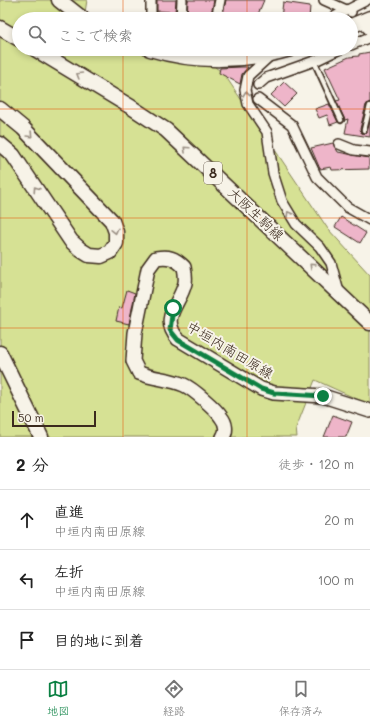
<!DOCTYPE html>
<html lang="ja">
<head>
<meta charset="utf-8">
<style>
	:root { --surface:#fff; --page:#f6f6f6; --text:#222; --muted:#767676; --line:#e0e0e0; --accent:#0b8043 }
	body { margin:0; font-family:Mali,"Klee One",sans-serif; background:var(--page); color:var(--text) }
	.scale { position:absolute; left:12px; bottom:10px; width:84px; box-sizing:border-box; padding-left:4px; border:2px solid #3b2a1e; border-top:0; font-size:11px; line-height:14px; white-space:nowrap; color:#3b2a1e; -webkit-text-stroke:3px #f7f3e8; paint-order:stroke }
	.stop { position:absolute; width:12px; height:12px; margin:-9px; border:3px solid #0b8043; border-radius:50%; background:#fff }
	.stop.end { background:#0b8043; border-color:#fff; box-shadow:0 1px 4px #0008 }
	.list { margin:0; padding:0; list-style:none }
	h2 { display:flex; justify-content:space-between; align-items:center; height:52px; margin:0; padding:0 16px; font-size:17px }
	h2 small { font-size:13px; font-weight:400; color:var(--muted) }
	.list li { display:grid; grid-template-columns:26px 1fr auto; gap:12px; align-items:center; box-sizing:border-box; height:60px; padding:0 16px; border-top:1px solid var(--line) }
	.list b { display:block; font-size:15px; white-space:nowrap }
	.list p { margin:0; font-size:13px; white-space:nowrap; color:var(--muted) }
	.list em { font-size:13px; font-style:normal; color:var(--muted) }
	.icon { flex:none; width:22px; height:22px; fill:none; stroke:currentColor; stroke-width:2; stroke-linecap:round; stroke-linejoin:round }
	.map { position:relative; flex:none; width:370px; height:437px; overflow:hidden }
	.search { position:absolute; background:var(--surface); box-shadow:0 2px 6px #0003; left:12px; right:12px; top:12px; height:44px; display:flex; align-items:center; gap:10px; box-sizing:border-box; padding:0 14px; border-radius:22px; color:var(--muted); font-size:15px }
	.sheet { height:232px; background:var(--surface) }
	nav { display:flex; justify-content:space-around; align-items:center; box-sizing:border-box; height:56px; border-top:1px solid var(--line); background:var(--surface); font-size:11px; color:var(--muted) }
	nav a { display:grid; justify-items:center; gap:2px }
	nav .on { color:var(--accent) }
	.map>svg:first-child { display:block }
	.green { fill:#d6e194; stroke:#888659 }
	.building { fill:#eeb5c9; stroke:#3b2a1e }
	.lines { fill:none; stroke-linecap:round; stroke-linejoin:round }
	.service-casing { stroke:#3b2a1e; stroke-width:8 }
	.minor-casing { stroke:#3b2a1e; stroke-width:12 }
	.secondary-casing { stroke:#3b2a1e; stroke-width:16 }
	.primary-casing { stroke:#3b2a1e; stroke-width:17 }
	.service { stroke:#f7f3e8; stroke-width:4.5 }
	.minor { stroke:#f7f3e8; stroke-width:9 }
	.secondary { stroke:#f7f3e8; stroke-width:13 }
	.primary { stroke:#f7f3e8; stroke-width:14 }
	.oneway { stroke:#998e83 }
	.route { stroke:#0b8043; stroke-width:5 }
	.grid { fill:none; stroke:#e8590c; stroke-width:1; stroke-opacity:0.55 }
	.labels { text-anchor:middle; stroke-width:4; stroke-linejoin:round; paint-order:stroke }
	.shield { fill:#f7f3e8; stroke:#73665b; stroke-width:1 }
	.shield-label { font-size:13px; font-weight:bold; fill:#3b2a1e }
	.street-label { font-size:14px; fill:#3b2a1e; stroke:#f7f3e8 }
</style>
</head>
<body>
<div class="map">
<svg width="370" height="437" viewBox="0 0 370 437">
	<rect width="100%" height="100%" fill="#f7f3e8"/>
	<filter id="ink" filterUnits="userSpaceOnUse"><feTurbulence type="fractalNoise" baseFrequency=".025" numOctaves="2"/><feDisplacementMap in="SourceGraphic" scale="8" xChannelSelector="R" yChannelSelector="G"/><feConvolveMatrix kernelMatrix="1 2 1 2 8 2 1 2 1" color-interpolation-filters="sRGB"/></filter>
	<g filter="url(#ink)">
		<polygon class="green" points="0,0 87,0 84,19 19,19 19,49 192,49 224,74 328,229 370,275 370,405 315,380 296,428 297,437 0,437"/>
		<g class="building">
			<polygon points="157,0 176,0 175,12 157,11"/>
			<polygon points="188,0 214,0 210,19 187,16"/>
			<polygon points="226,0 264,0 256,19 249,19 237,14 236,19 222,19"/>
			<polygon points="283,2 310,6 309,19 281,18"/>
			<polygon points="370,52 370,102 366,105 360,129 362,133 366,133 370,121 370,137 345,133 348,119 345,120 336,101 340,100 325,68 349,57 359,56 359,54"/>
			<polygon points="241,67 248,67 242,74 240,84 219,73 220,68"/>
			<polygon points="284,82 297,94 284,107 271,95"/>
			<polygon points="329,104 338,122 330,125 327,115 319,118 315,109"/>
			<polygon points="333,143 338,152 369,158 369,169 332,170 331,167 320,169 311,148"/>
			<polygon points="341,217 366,233 360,243 335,227"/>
			<polygon points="127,290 135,293 129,324 116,321 119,307 122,308"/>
			<polygon points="333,415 352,422 346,437 324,437"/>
		</g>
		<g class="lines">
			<defs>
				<g id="service">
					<polyline points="314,61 341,120"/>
					<polyline points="364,130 370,106"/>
				</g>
				<g id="minor">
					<polyline points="151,0 151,16 161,19"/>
					<polyline points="324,0 351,12"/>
					<polyline points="181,19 182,0"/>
					<polyline points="216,19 220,0"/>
					<polyline points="330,19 367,0"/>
					<polyline points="366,27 370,31"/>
					<polyline points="351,45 370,37"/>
					<polyline points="271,55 248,76 245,90 248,104 267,132 273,173 282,201 296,224 320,247 331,263 339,292"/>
					<polyline points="258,85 266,78 317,60 340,49"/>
					<polyline points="258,99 292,125 317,177 347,207 370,220"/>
					<polyline points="339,144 354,150 370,152"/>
				</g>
				<path id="secondary" d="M 223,437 C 227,431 226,423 221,417 C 216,409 193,389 184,385 C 170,379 154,379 139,373 L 133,361 L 135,333 L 148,269 L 156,258 C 169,256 175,258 184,267 C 185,272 186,277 185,283 C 180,305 159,317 178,339 L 261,389 L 274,393 L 323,396 L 370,411"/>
				<g id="primary">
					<polyline points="59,0 83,19"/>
					<polyline points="351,26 370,18"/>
					<polyline points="0,28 19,39"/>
					<polyline points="35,49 131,107 166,130 370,323"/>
					<path d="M 150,49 C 195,63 245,62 290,49"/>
					<polyline points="0,109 23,128 112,221 116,232 116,243 110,252 101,256 89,255 81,250 71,241 13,155 0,144"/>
					<polyline points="0,353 41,437"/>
				</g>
			</defs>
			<use href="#service" class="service-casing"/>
			<use href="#minor" class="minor-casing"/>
			<use href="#secondary" class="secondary-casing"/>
			<use href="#primary" class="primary-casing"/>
			<use href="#service" class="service"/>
			<use href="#minor" class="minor"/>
			<use href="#secondary" class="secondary"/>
			<use href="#primary" class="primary"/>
		</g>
		<defs><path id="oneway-chevron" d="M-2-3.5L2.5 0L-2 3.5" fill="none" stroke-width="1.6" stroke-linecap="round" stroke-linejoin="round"/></defs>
		<g class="oneway">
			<use href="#oneway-chevron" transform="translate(79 75) rotate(-149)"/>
			<use href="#oneway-chevron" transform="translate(246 94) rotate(-96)"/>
			<use href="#oneway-chevron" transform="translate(30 135) rotate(46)"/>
			<use href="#oneway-chevron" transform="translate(186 149) rotate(-137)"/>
			<use href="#oneway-chevron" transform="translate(36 189) rotate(-124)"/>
			<use href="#oneway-chevron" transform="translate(289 214) rotate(-121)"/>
			<use href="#oneway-chevron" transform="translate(115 231) rotate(77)"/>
			<use href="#oneway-chevron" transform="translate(312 266) rotate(-136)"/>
		</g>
	</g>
	<g class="lines" filter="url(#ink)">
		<polyline class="route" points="173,308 170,330 178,340 261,389 274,393 323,396"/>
	</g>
	<path class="grid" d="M 123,0 L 123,19M 247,0 L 247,19M 123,49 L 123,437M 247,49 L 247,437M 0,109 L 370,109M 0,218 L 370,218M 0,328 L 370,328"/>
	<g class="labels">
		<rect class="shield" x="204" y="162" width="18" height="22" rx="3"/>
		<g class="shield-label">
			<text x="213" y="178">8</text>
		</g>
		<g class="street-label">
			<text transform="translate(256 214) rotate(43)" y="5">大阪生駒線</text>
			<text transform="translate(230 350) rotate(31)" y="5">中垣内南田原線</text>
		</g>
	</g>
</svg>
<div class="scale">50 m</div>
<div class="stop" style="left:173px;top:308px"></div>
<div class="stop end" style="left:323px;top:396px"></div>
<div class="search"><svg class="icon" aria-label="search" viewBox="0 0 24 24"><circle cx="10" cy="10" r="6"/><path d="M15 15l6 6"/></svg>ここで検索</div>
</div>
<section class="sheet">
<h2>2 分<small>徒歩 · 120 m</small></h2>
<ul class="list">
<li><svg class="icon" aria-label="ahead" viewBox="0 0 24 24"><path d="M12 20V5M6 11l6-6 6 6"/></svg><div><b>直進</b><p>中垣内南田原線</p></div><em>20 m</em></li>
<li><svg class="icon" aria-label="left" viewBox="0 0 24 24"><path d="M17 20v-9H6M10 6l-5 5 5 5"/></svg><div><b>左折</b><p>中垣内南田原線</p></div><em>100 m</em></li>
<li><svg class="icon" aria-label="arrive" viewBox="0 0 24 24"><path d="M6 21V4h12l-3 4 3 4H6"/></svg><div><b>目的地に到着</b></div></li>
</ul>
</section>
<nav>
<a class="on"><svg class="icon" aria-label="map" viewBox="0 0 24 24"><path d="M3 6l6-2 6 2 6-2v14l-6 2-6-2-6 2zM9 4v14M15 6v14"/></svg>地図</a>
<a><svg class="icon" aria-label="directions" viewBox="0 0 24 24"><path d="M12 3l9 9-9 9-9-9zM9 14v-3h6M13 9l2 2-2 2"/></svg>経路</a>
<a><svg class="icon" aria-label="saved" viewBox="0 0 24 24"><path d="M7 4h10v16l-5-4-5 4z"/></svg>保存済み</a>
</nav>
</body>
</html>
